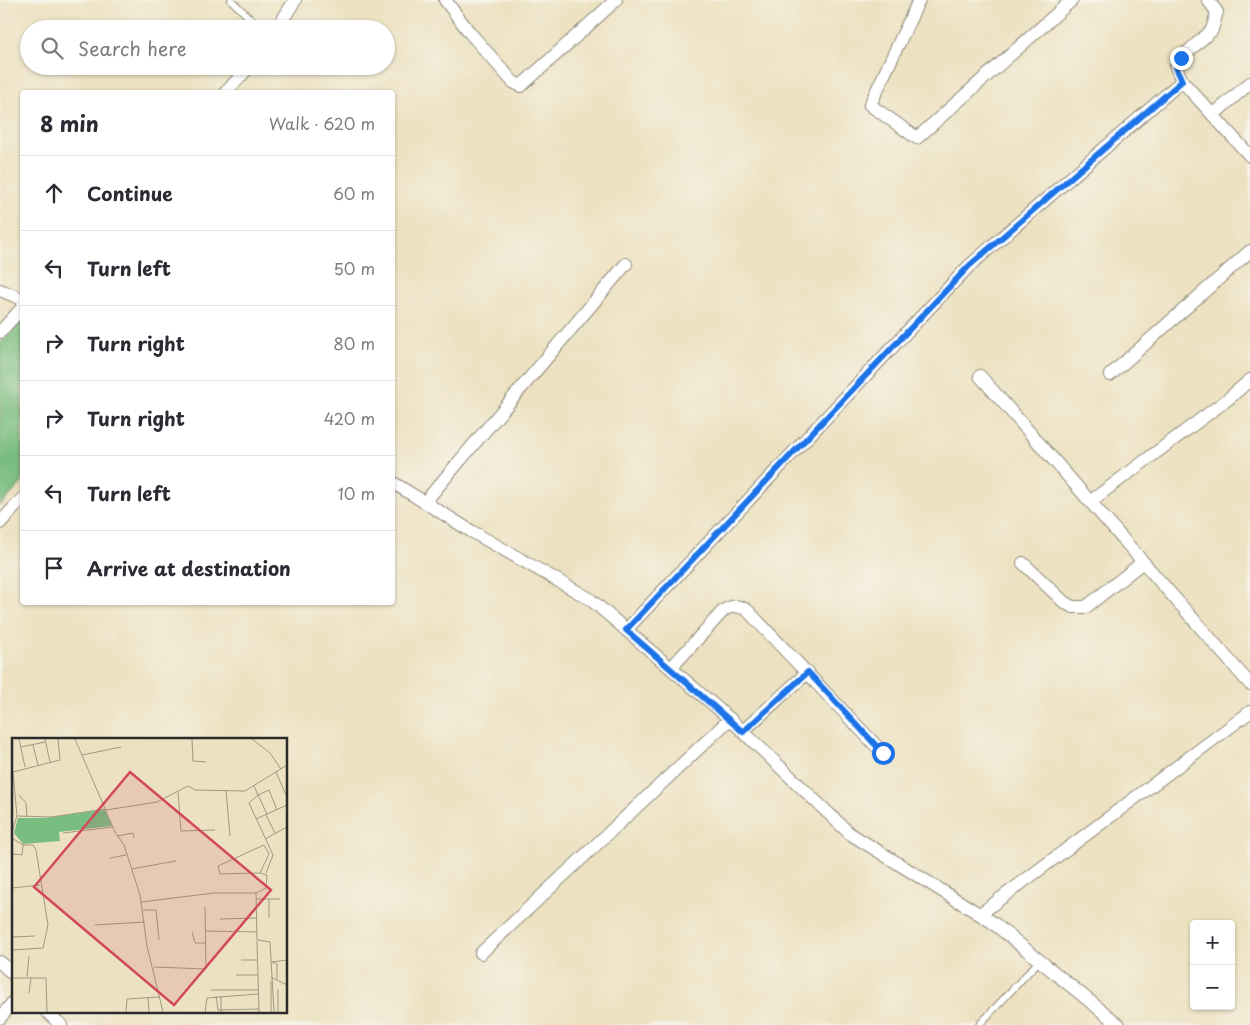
<!DOCTYPE html>
<html lang="en">
<head>
<meta charset="utf-8">
<style>
	:root { --surface:#fff; --page:#f7f7f7; --text:#2b2b33; --muted:#7c7c81; --line:#e1e1e2 }
	body { margin:0; font-family:"Playpen Sans",sans-serif; background:var(--page); color:var(--text) }
	.controls { position:absolute; right:15px; bottom:15px; display:grid; overflow:hidden; border-radius:5px; box-shadow:0 1px 4px #0004 }
	.controls button { width:45px; height:45px; display:grid; place-items:center; padding:0; border:0; border-bottom:1px solid var(--line); background:var(--surface); color:var(--text); font:25px sans-serif }
	.stop { position:absolute; width:15px; height:15px; margin:-11px; border:4px solid #1a73e8; border-radius:50%; background:#fff }
	.stop.end { background:#1a73e8; border-color:#fff; box-shadow:0 1px 5px #0008 }
	.list { margin:0; padding:0; list-style:none }
	h2 { display:flex; justify-content:space-between; align-items:center; height:65px; margin:0; padding:0 20px; font-size:21px }
	h2 small { font-size:16px; font-weight:400; color:var(--muted) }
	.list li { display:grid; grid-template-columns:32px 1fr auto; gap:15px; align-items:center; box-sizing:border-box; height:75px; padding:0 20px; border-top:1px solid var(--line) }
	.list b { display:block; font-size:19px; white-space:nowrap }
	.list em { font-size:16px; font-style:normal; color:var(--muted) }
	.icon { flex:none; width:28px; height:28px; fill:none; stroke:currentColor; stroke-width:2; stroke-linecap:round; stroke-linejoin:round }
	.map { position:relative; flex:none; width:1250px; height:1025px; overflow:hidden }
	.search { position:absolute; background:var(--surface); box-shadow:0 1px 4px #0004; left:20px; top:20px; width:375px; height:55px; display:flex; align-items:center; gap:12px; box-sizing:border-box; padding:0 18px; border-radius:28px; color:var(--muted); font-size:19px }
	.panel { position:absolute; background:var(--surface); box-shadow:0 1px 4px #0004; left:20px; top:90px; width:375px; height:515px; border-radius:5px }
	.map>svg:first-child { display:block }
	.forest { fill:#7abd80; stroke:#527456 }
	.lines { fill:none; stroke-linecap:round; stroke-linejoin:round }
	.service-casing { stroke:#8c8676; stroke-width:8 }
	.minor-casing { stroke:#8c8676; stroke-width:14 }
	.service { stroke:#fff; stroke-width:6 }
	.minor { stroke:#fff; stroke-width:12 }
	.route { stroke:#1a73e8; stroke-width:6 }
	.inset-road { fill:none; stroke:#9f9884; stroke-width:1 }
	.view { fill:#d1495b; fill-opacity:0.15; stroke:#d1495b; stroke-width:2.5 }
	.inset-edge { fill:none; stroke:#2b2b2b; stroke-width:2.5 }
</style>
</head>
<body>
<div class="map">
<svg width="1250" height="1025" viewBox="0 0 1250 1025">
	<rect width="100%" height="100%" fill="#f7f3e8"/>
	<filter id="ink" filterUnits="userSpaceOnUse"><feTurbulence type="fractalNoise" baseFrequency=".02" numOctaves="2"/><feDisplacementMap in="SourceGraphic" scale="10" xChannelSelector="R" yChannelSelector="G"/><feConvolveMatrix kernelMatrix="1 2 1 2 8 2 1 2 1" color-interpolation-filters="sRGB"/></filter>
	<filter id="wash" filterUnits="userSpaceOnUse"><feTurbulence type="fractalNoise" baseFrequency=".0096" numOctaves="4" result="noise"/><feDisplacementMap in="SourceGraphic" scale="20" xChannelSelector="R" yChannelSelector="G"/><feGaussianBlur stdDeviation="1.12" result="paint"/><feColorMatrix in="noise" values="0 0 0 0 0 0 0 0 0 0 0 0 0 0 0 0 0 1.4 0 .05"/><feComposite in="paint" operator="in"/></filter>
	<g filter="url(#wash)">
		<rect width="100%" height="100%" fill="#ece1c0"/>
		<polygon class="forest" points="22,319 22,483 0,506 0,344"/>
	</g>
	<g filter="url(#ink)">
		<g class="lines">
			<defs>
				<g id="service">
					<polyline points="231,0 261,29"/>
					<polyline points="979,1025 1040,960"/>
				</g>
				<g id="minor">
					<polyline points="445,0 470,33 513,82 521,86 616,0"/>
					<polyline points="919,0 870,105 917,138 1072,0"/>
					<polyline points="1208,0 1217,12 1212,30 1181,58 1176,67 1182,81 1250,156"/>
					<polyline points="277,29 295,0"/>
					<polyline points="226,92 250,66"/>
					<polyline points="1213,115 1250,83"/>
					<polyline points="0,290 22,299"/>
					<polyline points="0,332 22,308"/>
					<polyline points="1110,375 1250,251"/>
					<polyline points="980,376 1250,684"/>
					<polyline points="392,482 471,531 590,599 730,719 849,833 992,922 1119,1025"/>
					<polyline points="1091,501 1228,399 1250,380"/>
					<polyline points="425,502 626,264"/>
					<polyline points="0,523 22,499"/>
					<polyline points="1023,563 1065,603 1073,607 1086,607 1143,562"/>
					<polyline points="626,630 969,266 1182,81"/>
					<path d="M 671,668 L 723,611 C 732,605 737,605 747,610 L 883,753"/>
					<polyline points="743,731 808,672"/>
					<polyline points="980,914 1250,712"/>
					<polyline points="481,953 730,719"/>
					<polyline points="0,962 14,975"/>
					<polyline points="46,1011 61,1025"/>
					<polyline points="0,1018 14,1001"/>
				</g>
			</defs>
			<use href="#service" class="service-casing"/>
			<use href="#minor" class="minor-casing"/>
			<use href="#service" class="service"/>
			<use href="#minor" class="minor"/>
		</g>
	</g>
	<g class="lines" filter="url(#ink)">
		<polyline class="route" points="883,753 808,672 743,732 626,630 969,266 1182,81 1176,67 1181,58"/>
	</g>
	<g transform="translate(12 738)">
		<rect width="275" height="275" fill="#ece1c0"/>
		<path d="M 90,72 L 93,72 L 100,88 L 47,94 L 48,103 L 11,106 L 2,95 L 6,80 L 32,80 Z" fill="#7abd80"/>
		<path class="inset-road" d="M 7,1 L 13,29M 33,1 L 38,24M 63,1 L 103,94 L 112,107 L 128,157 L 135,208 L 151,274M 180,1 L 181,23 L 194,24M 240,1 L 258,15 L 269,31M 21,7 L 26,27M 9,9 L 33,4M 70,17 L 109,9M 264,34 L 275,59M 242,48 L 246,57 L 237,65 L 261,117 L 254,135M 214,52 L 218,98M 166,54 L 169,93 L 203,92M 7,57 L 14,65 L 15,79M 246,57 L 257,52 L 265,72M 246,57 L 255,76M 94,72 L 145,64 L 176,48 L 183,52 L 233,53 L 275,27M 254,77 L 263,95M 5,78 L 39,79 L 93,71M 244,81 L 275,67M 0,94 L 5,78 L 1,34 L 48,22 L 46,1M 51,95 L 101,89M 105,98 L 121,95 L 122,100M 0,100 L 11,107 L 21,107 L 24,112 L 36,187 L 31,210 L 0,212M 253,101 L 275,89M 0,116 L 10,117 L 11,107M 98,120 L 114,117M 119,131 L 164,123M 248,135 L 208,136 L 206,128 L 252,107 L 257,116 L 248,135 L 255,137 L 254,150 L 244,155 L 245,202 L 258,204 L 262,274M 0,150 L 28,147M 244,161 L 268,161M 129,164 L 202,155 L 244,155M 131,172 L 144,172 L 147,202M 257,180 L 257,161M 208,181 L 245,180M 83,187 L 133,184M 194,193 L 245,194M 180,194 L 183,205 L 194,205M 0,199 L 23,198M 245,203 L 247,274M 229,222 L 246,222M 260,224 L 265,226 L 265,241M 260,224 L 275,222M 142,229 L 194,231 L 193,169M 224,237 L 246,237M 15,239 L 17,218M 259,239 L 275,247M 0,240 L 34,240 L 35,274M 266,251 L 266,274M 199,252 L 246,252M 17,255 L 19,239M 204,258 L 206,272 L 247,271M 209,258 L 209,274M 136,259 L 137,274M 114,274 L 115,261 L 148,259M 193,274 L 195,260 L 246,256M 259,274 L 259,243"/>
		<path class="view" d="M 118,34 L 259,152 L 162,267 L 22,149 Z"/>
		<rect width="275" height="275" class="inset-edge"/>
	</g>
</svg>
<div class="controls">
<button>+</button>
<button>−</button>
</div>
<div class="stop" style="left:883px;top:753px"></div>
<div class="stop end" style="left:1181px;top:58px"></div>
<div class="search"><svg class="icon" aria-label="search" viewBox="0 0 24 24"><circle cx="10" cy="10" r="6"/><path d="M15 15l6 6"/></svg>Search here</div>
<section class="panel">
<h2>8 min<small>Walk · 620 m</small></h2>
<ul class="list">
<li><svg class="icon" aria-label="ahead" viewBox="0 0 24 24"><path d="M12 20V5M6 11l6-6 6 6"/></svg><div><b>Continue</b></div><em>60 m</em></li>
<li><svg class="icon" aria-label="left" viewBox="0 0 24 24"><path d="M17 20v-9H6M10 6l-5 5 5 5"/></svg><div><b>Turn left</b></div><em>50 m</em></li>
<li><svg class="icon" aria-label="right" viewBox="0 0 24 24"><path d="M7 20v-9h11M14 6l5 5-5 5"/></svg><div><b>Turn right</b></div><em>80 m</em></li>
<li><svg class="icon" aria-label="right" viewBox="0 0 24 24"><path d="M7 20v-9h11M14 6l5 5-5 5"/></svg><div><b>Turn right</b></div><em>420 m</em></li>
<li><svg class="icon" aria-label="left" viewBox="0 0 24 24"><path d="M17 20v-9H6M10 6l-5 5 5 5"/></svg><div><b>Turn left</b></div><em>10 m</em></li>
<li><svg class="icon" aria-label="arrive" viewBox="0 0 24 24"><path d="M6 21V4h12l-3 4 3 4H6"/></svg><div><b>Arrive at destination</b></div></li>
</ul>
</section>
</div>
</body>
</html>
